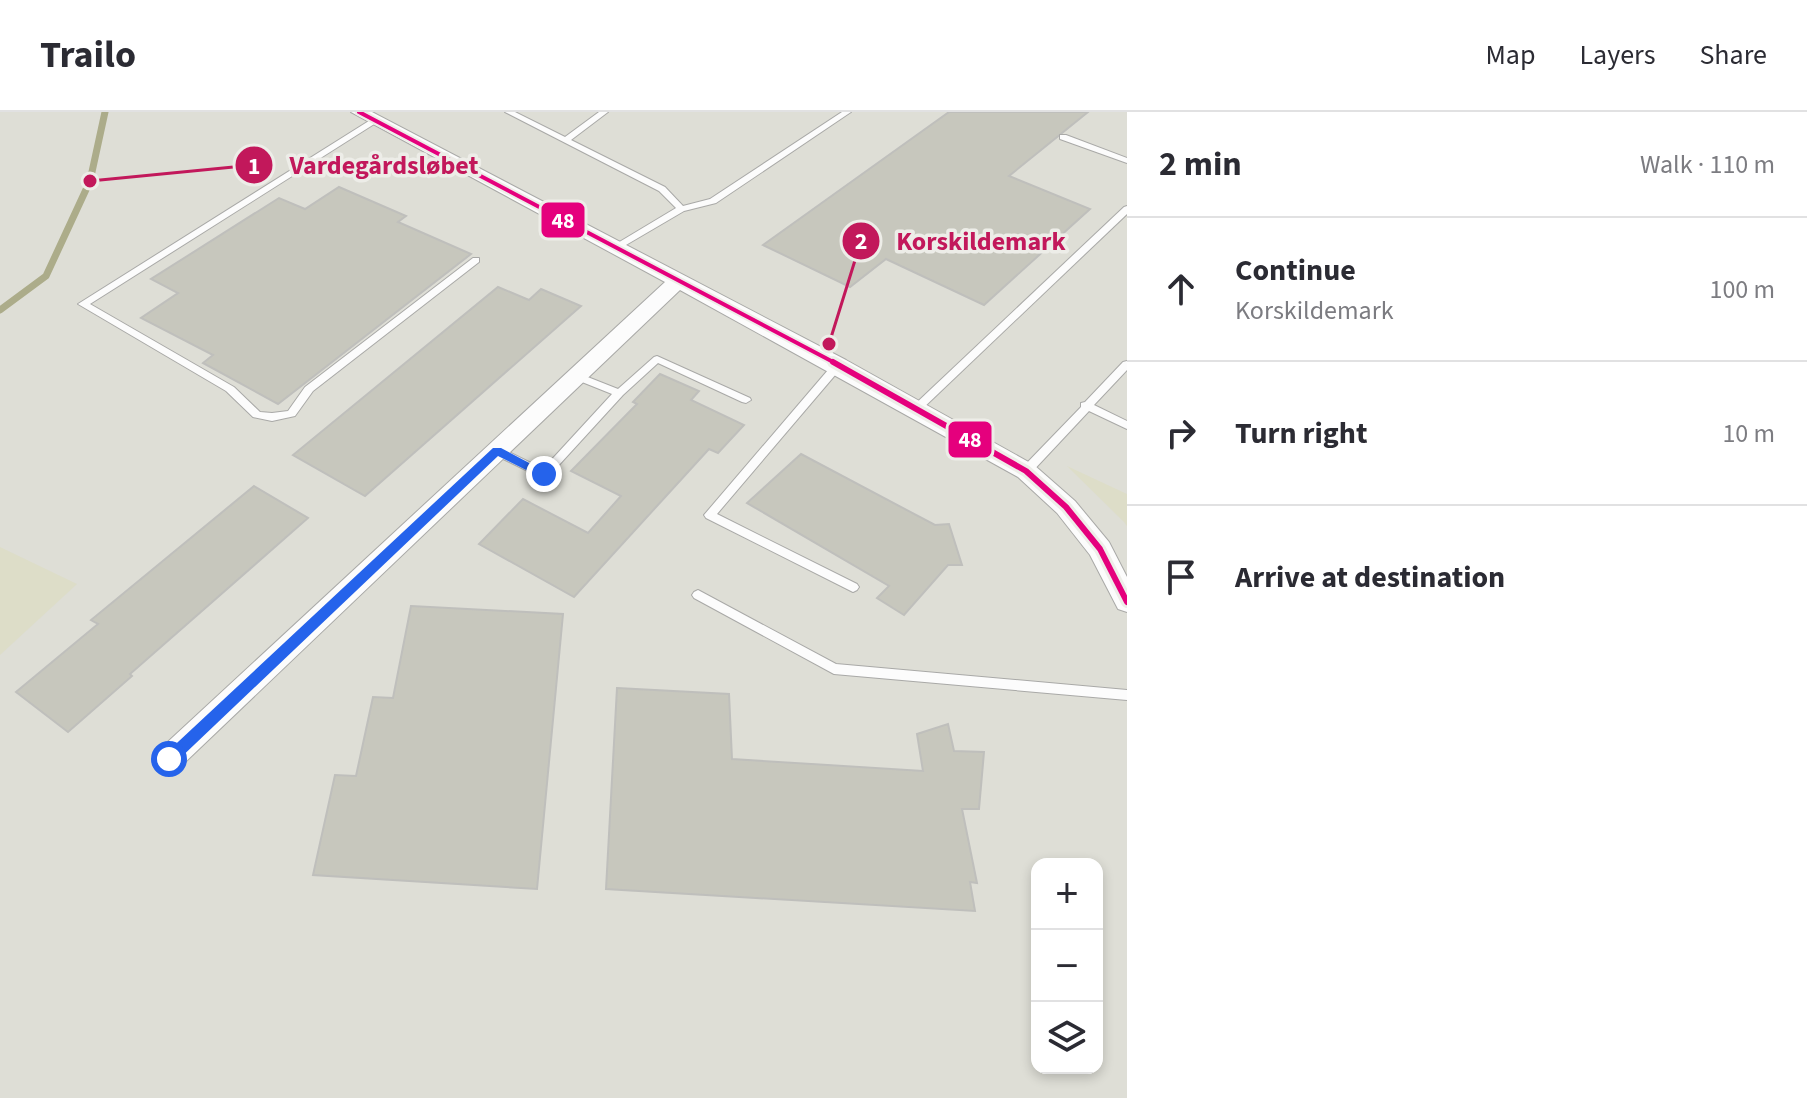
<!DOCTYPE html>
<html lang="en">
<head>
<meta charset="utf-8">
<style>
	:root { --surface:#fff; --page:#f2f2f3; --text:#2b2b33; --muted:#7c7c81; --line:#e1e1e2 }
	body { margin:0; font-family:"Source Sans 3",sans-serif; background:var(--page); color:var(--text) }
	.controls { position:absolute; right:24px; bottom:24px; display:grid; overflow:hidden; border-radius:16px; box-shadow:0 4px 12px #0003 }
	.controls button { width:72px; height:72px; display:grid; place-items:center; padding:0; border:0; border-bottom:2px solid var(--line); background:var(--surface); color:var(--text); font:40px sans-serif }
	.stop { position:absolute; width:24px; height:24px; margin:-18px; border:6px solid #2563eb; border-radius:50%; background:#fff }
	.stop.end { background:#2563eb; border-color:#fff; box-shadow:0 2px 8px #0008 }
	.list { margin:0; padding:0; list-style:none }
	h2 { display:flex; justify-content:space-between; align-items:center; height:104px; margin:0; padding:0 32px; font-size:34px }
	h2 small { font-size:26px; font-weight:400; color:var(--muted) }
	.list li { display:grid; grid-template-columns:52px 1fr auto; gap:24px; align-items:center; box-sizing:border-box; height:144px; padding:0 32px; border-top:2px solid var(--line) }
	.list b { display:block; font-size:30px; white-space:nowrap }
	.list p { margin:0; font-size:26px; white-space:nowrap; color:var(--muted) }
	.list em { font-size:26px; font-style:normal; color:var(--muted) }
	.icon { flex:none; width:44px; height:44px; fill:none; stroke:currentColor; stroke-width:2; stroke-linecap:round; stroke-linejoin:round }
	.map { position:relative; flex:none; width:1127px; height:986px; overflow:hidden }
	header { display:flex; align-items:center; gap:48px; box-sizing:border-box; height:112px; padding:0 40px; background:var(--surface); border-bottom:2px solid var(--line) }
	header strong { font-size:38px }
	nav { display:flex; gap:44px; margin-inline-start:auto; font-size:28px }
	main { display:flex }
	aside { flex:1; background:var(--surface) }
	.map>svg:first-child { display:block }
	.built { fill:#deded6; fill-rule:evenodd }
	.green { fill:#ddddc8 }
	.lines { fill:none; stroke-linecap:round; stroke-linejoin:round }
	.stream { stroke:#acac8a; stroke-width:7 }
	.building { fill:#c7c7bd; stroke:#bfbfbc; stroke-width:2 }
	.lane-casing { stroke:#a9a9a7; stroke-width:2 }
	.street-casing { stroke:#a9a9a7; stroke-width:2 }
	.lane { fill:#fcfcfc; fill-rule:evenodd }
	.street { fill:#fcfcfc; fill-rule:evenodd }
	.bus-1-far1-casing { stroke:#edede8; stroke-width:8 }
	.bus-1-casing { stroke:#edede8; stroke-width:12 }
	.bus-1-far1 { stroke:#e5007d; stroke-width:4 }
	.bus-1 { stroke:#e5007d; stroke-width:6 }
	.route { fill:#2563eb }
	.leader { fill:none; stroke:#c2185b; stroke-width:3 }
	.callout-dot { fill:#c2185b; stroke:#edede8; stroke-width:3 }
	.mark-label { font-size:24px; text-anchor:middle; font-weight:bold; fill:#fff }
	.callout-label { font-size:26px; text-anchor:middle; font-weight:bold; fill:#c2185b; stroke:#edede8; stroke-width:7; stroke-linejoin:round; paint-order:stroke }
	.line-badge { stroke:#edede8; stroke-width:3 }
	.badge-label { font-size:22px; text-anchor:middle; font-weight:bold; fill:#fff }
</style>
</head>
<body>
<header>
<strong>Trailo</strong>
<nav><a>Map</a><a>Layers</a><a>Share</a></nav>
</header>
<main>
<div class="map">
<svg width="1127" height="986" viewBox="0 0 1127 986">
	<rect width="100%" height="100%" fill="#ecece9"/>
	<path class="built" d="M 0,0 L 1127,0 L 1127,986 L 0,986 ZM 1037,752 L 1097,752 L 1097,956 L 1037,956 Z"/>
	<g class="green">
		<polygon points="1067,354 1127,382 1127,414 1124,410"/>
		<polygon points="0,435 77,472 0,543"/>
	</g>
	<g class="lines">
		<polyline class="stream" points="0,198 46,164 90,69 105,0"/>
	</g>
	<g class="building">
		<polygon points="949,0 1088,0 1009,64 1090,97 984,193 886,147 850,175 763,133"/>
		<polygon points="339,75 406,104 398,110 471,142 278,292 203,251 213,243 141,206 178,181 151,167 279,86 305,97"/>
		<polygon points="498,175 529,188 541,177 581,194 365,384 293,343"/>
		<polygon points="660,262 699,279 691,288 744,313 718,341 709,337 574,485 479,432 523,387 588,421 621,384 571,359 637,292 633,290"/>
		<polygon points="801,342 935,413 949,412 962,453 948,453 904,503 877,486 889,474 747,391"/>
		<polygon points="254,374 308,406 130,562 132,564 68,620 16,580 98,512 91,508"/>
		<polygon points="411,494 563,502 537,777 313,763 335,663 356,664 373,585 393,586"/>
		<polygon points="617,576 729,582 732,647 923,659 917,622 948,612 954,639 984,640 979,697 962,697 977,771 970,770 975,799 606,777"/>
	</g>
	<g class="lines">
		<defs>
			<g id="lane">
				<polygon points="505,0 515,0 565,25 599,0 608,0 571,28 665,75 683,94 710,87 842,0 851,0 716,91 684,99 614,140 610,137 611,135 676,96 659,79"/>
				<polygon points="372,7 379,9 90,192 234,275 260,300 272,301 288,299 305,275 473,146 479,146 479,150 313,279 295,304 272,309 253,305 226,279 78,192"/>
				<polygon points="1060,23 1066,23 1127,46 1127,51 1060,27"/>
				<polygon points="1127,94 1127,102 920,299 912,299 911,297 912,295 1124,95"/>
				<polygon points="657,244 750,286 751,288 746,291 742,290 658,251 623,283 548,365 540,365 493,342 492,339 493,336 501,336 543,357 612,282 572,266 572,262 580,262 618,277 654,245"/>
				<polygon points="1127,249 1127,258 1094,293 1127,309 1127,317 1089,299 1030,362 1022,362 1021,359 1022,356 1081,295 1081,291 1085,290 1123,250"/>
				<polygon points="838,250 842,251 842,255 717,402 857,472 859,475 857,478 853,480 706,406 704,403 834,251"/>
				<polygon points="698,478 836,552 1127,578 1127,588 834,562 694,486 692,483 694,480"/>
			</g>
			<polygon id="street" points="351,0 372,0 846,248 1034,353 1075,389 1109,430 1127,465 1127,500 1118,497 1090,443 1057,401 1018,365 680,178 179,656 169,660 159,656 155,647 159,638 665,170"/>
		</defs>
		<use href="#lane" class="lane-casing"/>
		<use href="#street" class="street-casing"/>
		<use href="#lane" class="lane"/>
		<use href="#street" class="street"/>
		<defs>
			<polyline id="bus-1-far1" points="359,0 837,252"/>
			<polyline id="bus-1" points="833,250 1026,359 1066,395 1100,437 1127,490"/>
		</defs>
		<use href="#bus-1-far1" class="bus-1-far1-casing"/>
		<use href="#bus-1" class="bus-1-casing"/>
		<use href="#bus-1-far1" class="bus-1-far1"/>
		<use href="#bus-1" class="bus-1"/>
	</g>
	<polygon class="route" points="493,336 501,336 550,362 540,365 498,344 174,652 164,652 164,643"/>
	<path class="leader" d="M90 69L254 53M829 232L861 129"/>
	<g class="callout-dot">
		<circle cx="90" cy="69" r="8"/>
		<circle cx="829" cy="232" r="8"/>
		<circle cx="254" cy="53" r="20"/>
		<circle cx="861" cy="129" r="20"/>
	</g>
	<g class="mark-label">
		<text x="254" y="62">1</text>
		<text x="861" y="137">2</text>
	</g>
	<g class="callout-label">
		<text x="384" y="62">Vardegårdsløbet</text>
		<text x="981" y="138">Korskildemark</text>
	</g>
	<g class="line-badge">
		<rect x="540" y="89" width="46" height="38" rx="8" fill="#e5007d"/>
		<rect x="947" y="308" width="46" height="39" rx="8" fill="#e5007d"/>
	</g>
	<g class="badge-label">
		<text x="563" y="116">48</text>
		<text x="970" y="335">48</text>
	</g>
</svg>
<div class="controls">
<button>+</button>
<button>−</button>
<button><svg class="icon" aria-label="layers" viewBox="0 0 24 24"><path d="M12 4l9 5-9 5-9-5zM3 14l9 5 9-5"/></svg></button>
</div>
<div class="stop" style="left:169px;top:647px"></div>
<div class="stop end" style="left:544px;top:362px"></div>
</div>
<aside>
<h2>2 min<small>Walk · 110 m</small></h2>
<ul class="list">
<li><svg class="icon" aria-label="ahead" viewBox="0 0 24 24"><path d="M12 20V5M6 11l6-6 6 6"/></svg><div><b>Continue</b><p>Korskildemark</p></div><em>100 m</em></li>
<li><svg class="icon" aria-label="right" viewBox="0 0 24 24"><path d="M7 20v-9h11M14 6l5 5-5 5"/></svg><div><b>Turn right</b></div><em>10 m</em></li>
<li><svg class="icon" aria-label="arrive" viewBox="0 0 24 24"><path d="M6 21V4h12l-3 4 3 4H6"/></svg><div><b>Arrive at destination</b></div></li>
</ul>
</aside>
</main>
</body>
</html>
